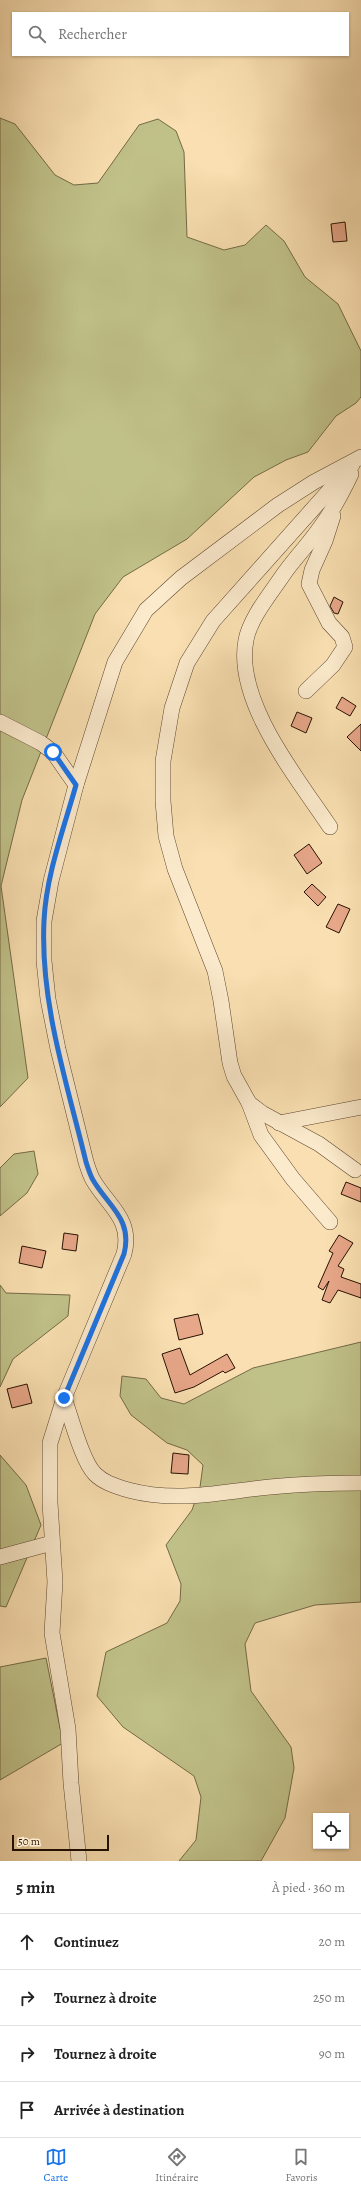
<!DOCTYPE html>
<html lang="fr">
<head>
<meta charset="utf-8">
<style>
	:root { --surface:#fff; --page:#f6f6f6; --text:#222; --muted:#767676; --line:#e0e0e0; --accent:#1a73e8 }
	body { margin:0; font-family:Alegreya,serif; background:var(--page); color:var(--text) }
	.controls { position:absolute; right:12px; bottom:12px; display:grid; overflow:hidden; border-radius:0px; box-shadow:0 1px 3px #0004 }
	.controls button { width:36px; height:36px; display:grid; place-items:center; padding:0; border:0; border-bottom:1px solid var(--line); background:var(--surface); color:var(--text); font:20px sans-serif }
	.scale { position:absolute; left:12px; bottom:10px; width:97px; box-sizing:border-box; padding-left:4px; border:2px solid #281202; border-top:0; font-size:11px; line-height:14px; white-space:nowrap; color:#281202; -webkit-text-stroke:3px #fbeacc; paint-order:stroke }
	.stop { position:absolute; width:12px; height:12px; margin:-9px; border:3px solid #1a73e8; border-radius:50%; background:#fff }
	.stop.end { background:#1a73e8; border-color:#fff; box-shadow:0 1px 4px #0008 }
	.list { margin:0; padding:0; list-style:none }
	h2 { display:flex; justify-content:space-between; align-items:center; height:52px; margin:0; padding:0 16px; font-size:17px }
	h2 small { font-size:13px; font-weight:400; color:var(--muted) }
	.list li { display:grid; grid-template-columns:26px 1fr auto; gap:12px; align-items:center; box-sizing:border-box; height:56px; padding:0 16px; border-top:1px solid var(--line) }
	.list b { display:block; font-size:15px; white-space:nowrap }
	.list em { font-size:13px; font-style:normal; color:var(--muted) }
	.icon { flex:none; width:22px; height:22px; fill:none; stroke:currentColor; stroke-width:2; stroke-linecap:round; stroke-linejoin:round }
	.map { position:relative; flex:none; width:361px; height:1861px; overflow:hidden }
	.search { position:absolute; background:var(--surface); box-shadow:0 1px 3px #0004; left:12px; right:12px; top:12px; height:44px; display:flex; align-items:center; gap:10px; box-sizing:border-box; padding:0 14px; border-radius:0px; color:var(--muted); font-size:15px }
	.sheet { height:276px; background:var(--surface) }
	nav { display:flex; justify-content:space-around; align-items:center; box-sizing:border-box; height:56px; border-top:1px solid var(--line); background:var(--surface); font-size:11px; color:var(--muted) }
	nav a { display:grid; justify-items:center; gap:2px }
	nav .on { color:var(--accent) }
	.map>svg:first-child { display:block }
	.green { fill:#c0c189; stroke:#746a46 }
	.building { fill:#e7a789; stroke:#281202 }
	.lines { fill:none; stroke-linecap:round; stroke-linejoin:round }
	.minor-casing { stroke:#5c452e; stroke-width:16 }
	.minor { stroke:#fbeacc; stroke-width:15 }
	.route { stroke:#1a73e8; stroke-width:5 }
</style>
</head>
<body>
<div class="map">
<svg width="361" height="1861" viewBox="0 0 361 1861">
	<rect width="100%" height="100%" fill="#f9dfb1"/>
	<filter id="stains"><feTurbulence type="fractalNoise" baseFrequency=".005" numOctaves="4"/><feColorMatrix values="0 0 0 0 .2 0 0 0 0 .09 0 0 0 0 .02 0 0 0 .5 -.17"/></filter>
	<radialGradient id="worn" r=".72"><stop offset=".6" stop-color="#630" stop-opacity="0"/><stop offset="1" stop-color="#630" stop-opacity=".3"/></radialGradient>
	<g class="green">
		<polygon points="0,118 15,124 55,175 74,185 98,183 139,125 158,119 176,131 184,152 187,237 224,250 245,245 266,225 284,241 305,277 338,304 361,351 361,397 356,403 336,416 308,452 286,460 254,477 187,539 123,577 95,614 22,800 1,886 28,1078 0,1107"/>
		<polygon points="34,1151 38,1174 27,1193 0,1216 0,1168 14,1154"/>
		<polygon points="0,1285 6,1293 70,1295 68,1316 13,1359 0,1387"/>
		<polygon points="361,1342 361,1602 315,1605 255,1623 245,1644 251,1691 291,1747 294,1768 285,1818 261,1861 179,1861 196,1840 201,1797 194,1776 123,1727 97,1696 106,1652 167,1623 180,1601 181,1584 166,1545 192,1510 200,1487 203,1465 187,1450 167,1443 131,1415 120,1396 122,1376 146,1379 161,1398 184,1404 253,1368"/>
		<polygon points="0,1455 26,1485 41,1525 6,1607 0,1606"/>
		<polygon points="46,1658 63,1743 0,1780 0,1667"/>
	</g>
	<g class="building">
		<polygon points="345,222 347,241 333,242 331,224"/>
		<polygon points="334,597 343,602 338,614 334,613 330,606"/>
		<polygon points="342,697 356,706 350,716 336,708"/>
		<polygon points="297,712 312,718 306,733 291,726"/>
		<polygon points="361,724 361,751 347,737"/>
		<polygon points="309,844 322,863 307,874 294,855"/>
		<polygon points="312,884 326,897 318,906 304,892"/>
		<polygon points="338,904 350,909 339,933 326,927"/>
		<polygon points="346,1182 361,1188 361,1202 341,1194"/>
		<polygon points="64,1233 78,1235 76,1251 62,1249"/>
		<polygon points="339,1235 353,1243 338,1266 344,1269 341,1277 361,1284 361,1298 338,1290 330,1303 322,1300 329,1281 323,1290 318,1287 333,1253 329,1251"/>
		<polygon points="22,1246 46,1251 42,1268 19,1263"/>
		<polygon points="198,1314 203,1334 179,1340 174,1319"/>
		<polygon points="180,1348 190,1375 227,1354 235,1368 225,1373 223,1371 194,1387 175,1393 162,1354"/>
		<polygon points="27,1384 32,1403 12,1408 7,1389"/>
		<polygon points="173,1453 189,1455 188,1474 171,1473"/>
	</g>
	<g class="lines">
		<defs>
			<g id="minor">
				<polyline points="306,691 333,665 345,647 342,637 329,623 309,584 312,570 325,541 333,516"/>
				<polyline points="0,722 41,743 53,752 76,785"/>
				<path d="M 330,827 C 298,779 234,701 246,640 C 250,618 271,593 283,575 C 294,559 308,545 319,529 C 332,512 342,493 351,474"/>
				<polyline points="249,1103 262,1113 319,1144 355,1170"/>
				<polyline points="279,1123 361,1107"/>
				<polyline points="330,1222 293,1179 261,1135 249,1103 234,1076 230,1063 221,1001 215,971 175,869 166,836 163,801 163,761 172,708 187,663 213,621 352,465"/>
				<path d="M 64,1398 C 71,1417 82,1461 95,1474 C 104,1483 116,1486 128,1490 C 178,1503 219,1492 270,1487 C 300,1484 331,1483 361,1483"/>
				<polyline points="0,1557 52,1543"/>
				<path d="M 79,1861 L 71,1783 L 68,1729 L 52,1633 L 55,1582 L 50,1503 L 50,1443 L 64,1398 L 124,1254 C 133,1219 108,1206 93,1180 C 90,1175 88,1168 86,1162 L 58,1049 L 48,999 L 44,961 L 44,921 L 51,881 L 76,785 L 115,662 L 146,610 L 181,578 L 278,505 L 314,482 L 361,457"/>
			</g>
		</defs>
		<use href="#minor" class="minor-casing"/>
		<use href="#minor" class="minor"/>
	</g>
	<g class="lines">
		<path class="route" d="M 53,752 L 76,785 C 64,828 46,875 44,921 C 40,1003 67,1083 86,1162 C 88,1168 90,1175 93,1180 C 108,1206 133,1219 124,1254 L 64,1398"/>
	</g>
	<rect width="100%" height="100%" filter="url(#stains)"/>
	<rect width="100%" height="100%" fill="url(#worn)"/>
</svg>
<div class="controls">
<button><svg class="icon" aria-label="locate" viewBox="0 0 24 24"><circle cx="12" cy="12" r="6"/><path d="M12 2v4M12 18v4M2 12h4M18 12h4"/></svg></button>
</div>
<div class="scale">50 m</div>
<div class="stop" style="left:53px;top:752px"></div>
<div class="stop end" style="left:64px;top:1398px"></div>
<div class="search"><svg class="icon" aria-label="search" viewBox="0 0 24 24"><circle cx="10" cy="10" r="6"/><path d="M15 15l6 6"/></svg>Rechercher</div>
</div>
<section class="sheet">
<h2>5 min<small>À pied · 360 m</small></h2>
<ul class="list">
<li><svg class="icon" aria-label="ahead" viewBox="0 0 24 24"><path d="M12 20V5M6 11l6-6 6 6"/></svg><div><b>Continuez</b></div><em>20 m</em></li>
<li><svg class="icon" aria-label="right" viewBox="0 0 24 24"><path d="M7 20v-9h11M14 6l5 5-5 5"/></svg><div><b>Tournez à droite</b></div><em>250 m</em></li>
<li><svg class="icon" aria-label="right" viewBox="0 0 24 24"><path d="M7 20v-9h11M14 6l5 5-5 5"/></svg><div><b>Tournez à droite</b></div><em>90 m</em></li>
<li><svg class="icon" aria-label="arrive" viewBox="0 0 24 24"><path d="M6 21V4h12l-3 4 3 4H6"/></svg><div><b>Arrivée à destination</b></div></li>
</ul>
</section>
<nav>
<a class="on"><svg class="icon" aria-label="map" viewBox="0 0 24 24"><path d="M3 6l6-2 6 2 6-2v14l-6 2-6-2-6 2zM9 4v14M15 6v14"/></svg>Carte</a>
<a><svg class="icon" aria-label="directions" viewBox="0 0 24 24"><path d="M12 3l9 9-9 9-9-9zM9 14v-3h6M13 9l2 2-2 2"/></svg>Itinéraire</a>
<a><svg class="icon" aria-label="saved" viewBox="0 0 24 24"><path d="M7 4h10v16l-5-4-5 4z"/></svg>Favoris</a>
</nav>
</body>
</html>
